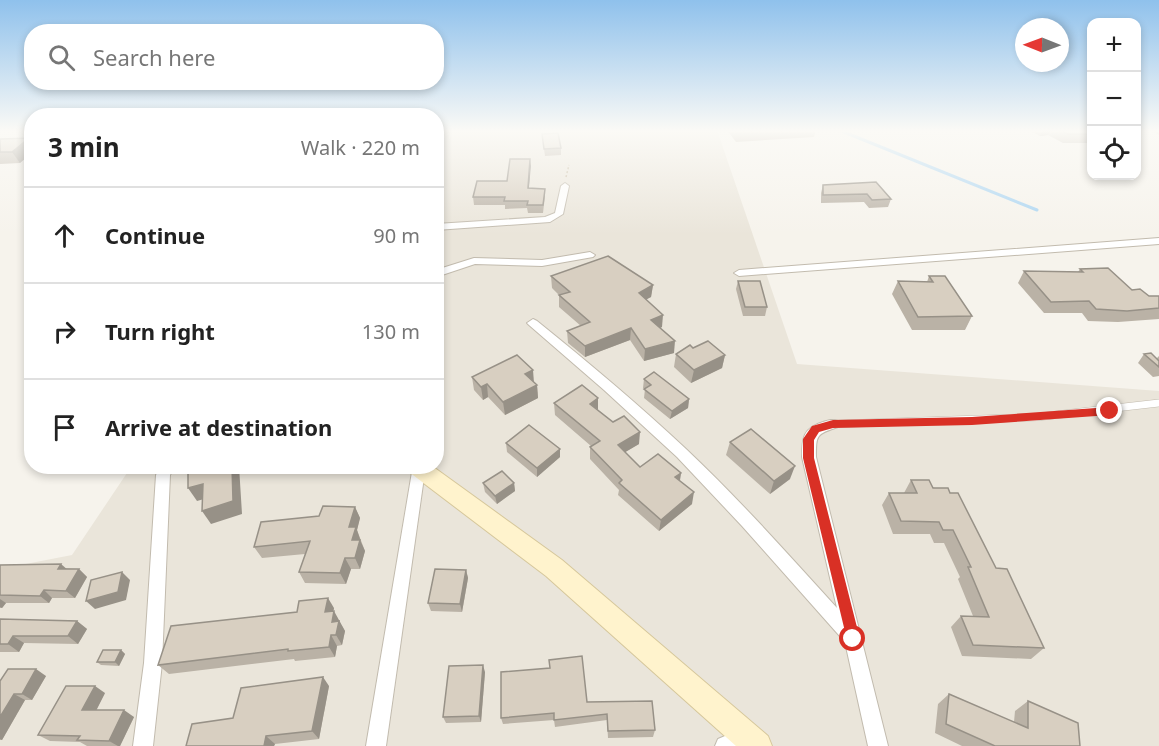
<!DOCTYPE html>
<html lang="en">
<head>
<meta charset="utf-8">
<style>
	:root { --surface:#fff; --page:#f6f6f6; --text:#222; --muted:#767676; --line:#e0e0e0 }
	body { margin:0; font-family:"Noto Sans",sans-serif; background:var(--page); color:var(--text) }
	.controls { position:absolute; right:18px; top:18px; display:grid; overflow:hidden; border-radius:12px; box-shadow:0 3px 9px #0003 }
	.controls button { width:54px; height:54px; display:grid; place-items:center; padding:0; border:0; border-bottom:2px solid var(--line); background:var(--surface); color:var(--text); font:30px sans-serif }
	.compass { position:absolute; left:1015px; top:18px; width:54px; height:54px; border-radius:50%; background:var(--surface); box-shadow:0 3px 9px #0003; rotate:271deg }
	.stop { position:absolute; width:18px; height:18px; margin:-14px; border:4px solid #d93025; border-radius:50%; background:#fff }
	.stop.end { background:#d93025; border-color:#fff; box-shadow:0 2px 6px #0008 }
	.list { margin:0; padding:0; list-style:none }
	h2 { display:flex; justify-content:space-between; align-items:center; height:78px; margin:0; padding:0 24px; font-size:26px }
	h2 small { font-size:20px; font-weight:400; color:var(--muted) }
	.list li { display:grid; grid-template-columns:39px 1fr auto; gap:18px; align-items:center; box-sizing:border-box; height:96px; padding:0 24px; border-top:2px solid var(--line) }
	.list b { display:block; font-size:22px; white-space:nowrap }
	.list em { font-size:20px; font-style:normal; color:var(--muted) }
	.icon { flex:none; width:33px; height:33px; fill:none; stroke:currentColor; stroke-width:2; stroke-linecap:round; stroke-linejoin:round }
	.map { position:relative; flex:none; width:1159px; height:746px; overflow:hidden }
	.search { position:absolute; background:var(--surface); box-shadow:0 3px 9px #0003; left:24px; top:24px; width:420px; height:66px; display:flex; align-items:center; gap:15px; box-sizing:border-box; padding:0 21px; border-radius:24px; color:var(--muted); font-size:22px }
	.panel { position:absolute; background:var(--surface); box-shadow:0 3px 9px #0003; left:24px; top:108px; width:420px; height:366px; border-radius:24px }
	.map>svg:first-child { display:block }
	.residential { fill:#eae5da }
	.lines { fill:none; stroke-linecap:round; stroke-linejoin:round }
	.stream { stroke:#a9d4f2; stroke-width:3 }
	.lane-casing { stroke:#c2bbae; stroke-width:8 }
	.street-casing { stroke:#c2bbae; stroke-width:2 }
	.secondary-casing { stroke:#d6c79b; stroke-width:2 }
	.path { stroke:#c4b79f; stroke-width:1.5; stroke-dasharray:2 2; stroke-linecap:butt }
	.lane { stroke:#fff; stroke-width:7 }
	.street { fill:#fff; fill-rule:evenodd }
	.secondary { fill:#fff3cd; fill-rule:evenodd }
	.wall { fill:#bab2a6 }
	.shaded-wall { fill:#979187 }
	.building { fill:#d8cfc1; stroke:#979187; stroke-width:1.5 }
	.route { fill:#d93025 }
</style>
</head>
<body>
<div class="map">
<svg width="1159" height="746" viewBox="0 0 1159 746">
	<rect width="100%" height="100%" fill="#f6f3ec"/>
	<polygon class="residential" points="437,130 717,130 797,364 1159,391 1159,746 0,746 0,569 72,555 131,467 436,466"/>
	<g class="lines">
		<polyline class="stream" points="839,130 1037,210"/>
		<defs>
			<polyline id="lane" points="833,424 1037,417 1159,403"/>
			<g id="street">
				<polygon points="565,183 569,186 563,214 550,222 436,230 436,224 545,217 555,213 561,186"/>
				<polygon points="1159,238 1159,244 739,276 734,273 739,270"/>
				<polygon points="590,252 595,255 593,257 542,266 475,264 436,277 436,270 474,258 542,260"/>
				<path d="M 533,319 L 537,321 C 588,362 638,404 686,449 C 739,499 788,554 837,608 L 802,457 C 802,438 803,428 823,422 C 829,420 832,419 838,421 L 839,424 L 838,427 C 816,434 816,435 816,457 L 888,746 L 868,746 L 845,642 L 742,526 L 677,457 L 604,390 L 529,325 L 527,323 Z"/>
				<polygon points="161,466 175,466 170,475 162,663 153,746 133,746 144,663 156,475"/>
				<polygon points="413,466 423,466 425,470 386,746 366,746"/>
				<polygon points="751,734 758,737 760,746 715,746 718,739 725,736"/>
			</g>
			<polygon id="secondary" points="406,466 432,466 562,560 768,736 772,746 736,746 546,576 409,472"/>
		</defs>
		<use href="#lane" class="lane-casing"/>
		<use href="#street" class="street-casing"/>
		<use href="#secondary" class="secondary-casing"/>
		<polyline class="path" points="566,177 569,165"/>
		<use href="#lane" class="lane"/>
		<use href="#street" class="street"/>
		<use href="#secondary" class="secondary"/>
	</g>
	<g class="wall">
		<polygon points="727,130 816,130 814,137 736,142"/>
		<polygon points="1028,130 1092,130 1092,143 1063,143 1048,135 1040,136"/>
		<polygon points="1153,130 1159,130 1159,135 1152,131"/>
		<polygon points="542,134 561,148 561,155 545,156"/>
		<polygon points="0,139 32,141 20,163 0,164"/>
		<polygon points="530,159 529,188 545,196 543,213 528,213 527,208 505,209 505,205 474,205 473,197 507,181"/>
		<polygon points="823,185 891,199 888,207 869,208 864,202 821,203 821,193"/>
		<polygon points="1080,269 1149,296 1159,296 1159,319 1118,322 1088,321 1082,313 1044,313 1018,283 1024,271 1078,272"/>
		<polygon points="551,276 653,285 651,297 646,299 662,327 660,328 674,353 644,361 630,340 585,357 568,343 567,331 581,326 559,307 559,295 552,288"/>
		<polygon points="929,276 972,316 965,330 912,330 892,294 898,281 927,282"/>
		<polygon points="738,281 767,307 765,316 743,316 736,289"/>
		<polygon points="676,354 725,355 722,368 691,383 674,367"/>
		<polygon points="1144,354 1156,359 1159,356 1159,376 1153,377 1138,363"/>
		<polygon points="533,370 533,382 537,385 538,398 505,415 488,397 483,400 474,390 472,377"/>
		<polygon points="644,379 689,399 688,408 670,419 644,398 645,389 643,388"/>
		<polygon points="554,403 598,410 639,444 625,452 640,467 681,473 680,481 692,504 659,531 618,495 619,490 590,459 590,447 591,446 555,415"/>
		<polygon points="730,442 790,479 770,494 726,455"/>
		<polygon points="506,443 560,449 560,457 537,477 507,452"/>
		<polygon points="911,480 950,493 1044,648 1031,659 962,656 951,627 961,616 973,616 958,579 960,577 944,543 934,543 930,534 893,534 882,505 889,493 904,493"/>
		<polygon points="483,483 514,483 515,491 497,504 485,492"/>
		<polygon points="355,507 360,518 357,530 365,551 360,569 351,569 346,584 305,583 299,572 305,554 262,558 254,547"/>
		<polygon points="0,565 79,569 87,577 75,598 52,598 49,603 6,603 2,608 0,608"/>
		<polygon points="466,570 468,578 462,612 431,611 428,603"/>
		<polygon points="334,608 333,611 345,631 342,645 337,646 335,657 295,661 294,659 169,674 158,665"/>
		<polygon points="0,619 77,621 87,629 78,644 24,643 19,652 0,652"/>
		<polygon points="121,650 125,654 119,666 101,665 97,662"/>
		<polygon points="550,668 587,702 655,730 653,737 608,738 607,720 555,727 554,720 503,724 501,718"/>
		<polygon points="485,672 481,722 446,723 443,717"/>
		<polygon points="46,676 32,700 25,700 2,740 0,740 0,681"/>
		<polygon points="329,686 319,739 275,744 274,746 186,746 233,718"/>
		<polygon points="105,693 96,710 134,717 120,746 87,746 80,742 50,741 38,735"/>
		<polygon points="949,694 1014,722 1015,711 1028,701 1080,746 962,746 935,733 938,704"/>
	</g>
	<g class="shaded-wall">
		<polygon points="1043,130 1051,130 1048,135 1040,136"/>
		<polygon points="29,138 32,141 32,153 20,163 12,152"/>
		<polygon points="530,159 531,166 528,196 528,188"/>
		<polygon points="653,285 651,297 638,304 639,293"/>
		<polygon points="663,315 662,327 650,332 651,320"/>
		<polygon points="631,328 630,340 585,357 585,346"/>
		<polygon points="675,341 674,353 644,361 645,349"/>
		<polygon points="725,355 722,368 691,383 694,370"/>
		<polygon points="533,370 534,383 525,374"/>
		<polygon points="487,384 488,397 483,400 481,387"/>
		<polygon points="537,385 538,398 505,415 503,402"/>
		<polygon points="598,398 598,410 590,404"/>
		<polygon points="689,399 688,408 670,419 672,411"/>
		<polygon points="640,432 639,444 617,457 618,445"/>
		<polygon points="560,449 560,457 537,477 537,468"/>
		<polygon points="232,466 239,466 242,514 211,524 202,511"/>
		<polygon points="795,466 790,479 770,494 774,481"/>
		<polygon points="681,473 679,485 675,477"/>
		<polygon points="514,483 515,491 497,504 495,496"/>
		<polygon points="203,484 211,497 197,501 188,488"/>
		<polygon points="694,492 692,504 659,531 661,520"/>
		<polygon points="355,507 360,518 357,530 360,539 359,545 360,540 365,551 360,569 355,558 349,527"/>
		<polygon points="345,558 351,569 346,584 340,573"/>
		<polygon points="61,564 69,571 58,569"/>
		<polygon points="79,569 87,577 75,598 66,591"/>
		<polygon points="466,570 468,578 462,612 460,604"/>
		<polygon points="122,572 130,580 126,600 95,609 86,601"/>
		<polygon points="44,590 52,598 49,603 40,596"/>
		<polygon points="328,598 334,608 331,623 325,612"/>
		<polygon points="0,599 6,603 2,608 0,607"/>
		<polygon points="334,611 345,631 342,645 336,635 332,622"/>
		<polygon points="77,621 87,629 78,644 68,636"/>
		<polygon points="331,635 337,646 335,657 329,647"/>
		<polygon points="13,636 24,643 19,652 8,644"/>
		<polygon points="121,650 125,654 119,666 115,662"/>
		<polygon points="483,665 485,672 481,722 479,716"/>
		<polygon points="36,669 46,676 32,700 22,694"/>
		<polygon points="323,677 329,686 319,739 312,731"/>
		<polygon points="95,686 105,693 93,717 82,710"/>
		<polygon points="14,694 25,700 2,740 0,739 0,717"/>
		<polygon points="124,710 134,717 120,746 118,746 109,741"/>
		<polygon points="266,736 275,744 274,746 264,746"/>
	</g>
	<g class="building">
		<polygon points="1060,130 1092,130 1092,134 1068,134"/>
		<polygon points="558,133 561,148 544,149 542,134"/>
		<polygon points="29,138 12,152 0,152 0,139"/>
		<polygon points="510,159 530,159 528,188 545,189 543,205 527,205 528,201 504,201 505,197 473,197 477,181 507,181"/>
		<polygon points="876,182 891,199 872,200 867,194 823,195 823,185"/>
		<polygon points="608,256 653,285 639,293 663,315 651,320 675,341 645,349 631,328 585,346 567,331 590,322 559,295 570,292 551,276"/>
		<polygon points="1108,268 1132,290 1140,289 1149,296 1159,296 1159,308 1127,311 1096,309 1089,301 1051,302 1024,271 1083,272 1080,269"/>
		<polygon points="929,276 945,276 972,316 918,317 898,281 933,282"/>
		<polygon points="738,281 760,281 767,307 745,307"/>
		<polygon points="708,341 725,355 694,370 676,354 690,345 693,348"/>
		<polygon points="1151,353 1159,361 1159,367 1144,354"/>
		<polygon points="517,355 533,370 525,374 537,385 503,402 487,384 481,387 472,377"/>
		<polygon points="654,372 689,399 672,411 644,389 651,385 644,379"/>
		<polygon points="582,385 598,398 590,404 613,422 624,416 640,432 618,445 640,467 658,454 681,473 675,477 694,492 661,520 619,483 622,480 590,447 600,441 554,403"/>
		<polygon points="529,425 560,449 537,468 506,443"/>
		<polygon points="751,429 795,466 774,481 730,442"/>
		<polygon points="200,466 232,466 233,501 202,511 203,484 188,488 188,473 200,470"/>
		<polygon points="502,471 514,483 495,496 483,483"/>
		<polygon points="911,480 929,480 933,488 948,488 950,493 958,493 996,568 1007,569 1044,648 973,645 961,616 989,617 968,567 971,567 953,530 943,530 939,522 901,521 889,493 917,493"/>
		<polygon points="323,506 355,507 349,527 356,527 352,540 360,540 355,558 345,558 340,573 299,572 310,541 254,547 261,522 319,516"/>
		<polygon points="61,564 58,569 79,569 66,591 44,590 40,596 0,595 0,565"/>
		<polygon points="435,569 466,570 460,604 428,603"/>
		<polygon points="122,572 118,592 86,601 91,580"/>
		<polygon points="328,598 325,612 334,611 332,622 339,621 336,635 331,635 329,647 288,651 288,649 158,665 171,626 297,612 299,601"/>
		<polygon points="0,619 77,621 68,636 13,636 8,644 0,644"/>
		<polygon points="103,650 121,650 115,662 97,662"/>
		<polygon points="582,656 587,702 652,701 655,730 608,731 607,714 554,720 554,713 501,718 501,672 550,668 549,660"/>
		<polygon points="483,665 479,716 443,717 449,666"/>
		<polygon points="8,669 36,669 22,694 14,694 0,717 0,681"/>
		<polygon points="323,677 312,731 266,736 264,746 186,746 192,724 233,718 241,688"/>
		<polygon points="66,686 95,686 82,710 124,710 109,741 77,740 80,736 38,735"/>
		<polygon points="949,694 1028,728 1028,701 1078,723 1080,746 995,746 946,724"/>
	</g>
	<linearGradient id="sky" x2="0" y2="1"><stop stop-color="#8fc1ec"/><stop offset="0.56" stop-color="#fbfaf6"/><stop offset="1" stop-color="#fbfaf6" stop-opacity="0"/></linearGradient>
	<rect width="1159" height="234" fill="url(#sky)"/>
	<polygon class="route" points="1110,407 1115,411 1110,415 972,425 833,428 819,432 814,440 814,458 860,639 858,644 853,646 848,644 803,458 803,439 812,426 833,420 972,417"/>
</svg>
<div class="controls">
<button>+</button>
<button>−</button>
<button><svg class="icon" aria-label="locate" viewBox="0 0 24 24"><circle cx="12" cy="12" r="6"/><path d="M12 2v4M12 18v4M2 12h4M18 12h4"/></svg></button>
</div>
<svg class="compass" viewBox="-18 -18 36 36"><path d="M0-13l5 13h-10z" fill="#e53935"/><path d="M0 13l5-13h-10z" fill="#767676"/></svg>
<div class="stop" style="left:853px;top:639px"></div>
<div class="stop end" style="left:1110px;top:411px"></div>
<div class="search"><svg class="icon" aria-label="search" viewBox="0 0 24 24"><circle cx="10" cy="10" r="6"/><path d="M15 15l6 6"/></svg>Search here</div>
<section class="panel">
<h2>3 min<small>Walk · 220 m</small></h2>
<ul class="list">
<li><svg class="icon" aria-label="ahead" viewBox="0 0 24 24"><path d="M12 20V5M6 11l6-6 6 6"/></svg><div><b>Continue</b></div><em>90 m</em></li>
<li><svg class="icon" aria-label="right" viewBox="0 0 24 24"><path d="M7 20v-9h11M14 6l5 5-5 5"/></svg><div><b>Turn right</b></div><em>130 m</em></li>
<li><svg class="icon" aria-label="arrive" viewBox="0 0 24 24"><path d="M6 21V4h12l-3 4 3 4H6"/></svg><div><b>Arrive at destination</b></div></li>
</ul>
</section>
</div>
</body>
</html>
